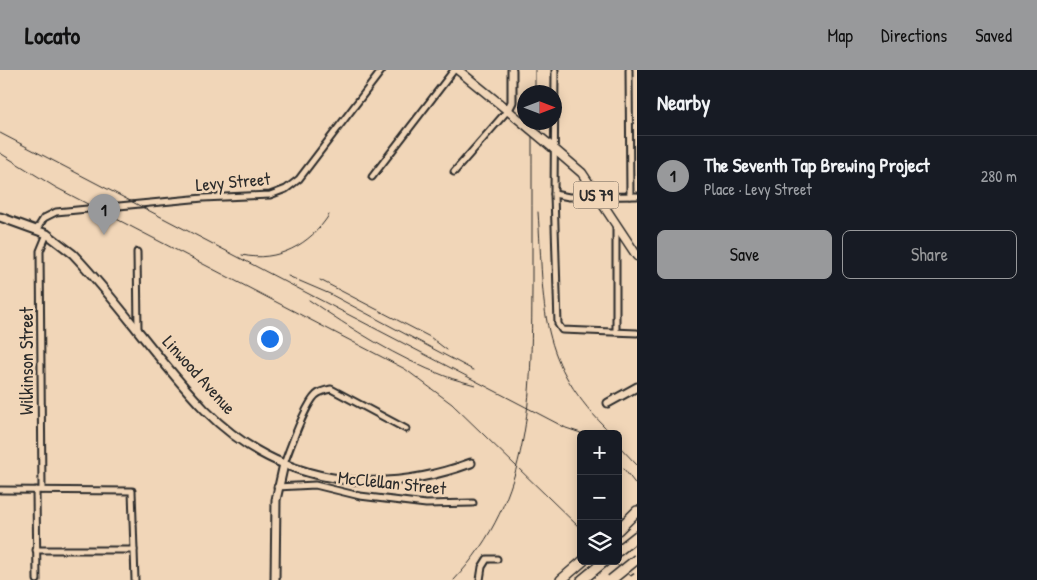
<!DOCTYPE html>
<html lang="en">
<head>
<meta charset="utf-8">
<style>
	:root { --surface:#171b24; --page:#242831; --text:#f1f3f6; --muted:#9ea1a6; --line:#363941; --accent:#98999b }
	body { margin:0; font-family:"Patrick Hand",sans-serif; background:var(--page); color:var(--text) }
	.controls { position:absolute; right:15px; bottom:15px; display:grid; overflow:hidden; border-radius:8px; box-shadow:0 2px 12px #0003 }
	.controls button { width:45px; height:45px; display:grid; place-items:center; padding:0; border:0; border-bottom:1px solid var(--line); background:var(--surface); color:var(--text); font:25px sans-serif }
	.compass { position:absolute; left:517px; top:15px; width:45px; height:45px; border-radius:50%; background:var(--surface); box-shadow:0 2px 12px #0003; rotate:90deg }
	.you { position:absolute; left:269px; top:268px; width:18px; height:18px; margin:-12px; border:4px solid #fff; border-radius:50%; background:#1a73e8; box-shadow:0 0 0 8px #1a73e833 }
	.badge { display:grid; place-items:center; width:32px; height:32px; border-radius:50%; background:var(--accent); color:#111; font-size:16px; font-weight:700 }
	.pin { position:absolute; translate:-50% -41px; filter:drop-shadow(0 1px 2px #0008) }
	.pin::after { content:''; position:absolute; top:26px; width:18px; height:15px; background:inherit; clip-path:polygon(0 0,100% 0,50% 100%) }
	.list { margin:0; padding:0; list-style:none }
	h2 { display:flex; justify-content:space-between; align-items:center; height:65px; margin:0; padding:0 20px; font-size:21px }
	h2 small { font-size:16px; font-weight:400; color:var(--muted) }
	.list li { display:grid; grid-template-columns:32px 1fr auto; gap:15px; align-items:center; box-sizing:border-box; height:80px; padding:0 20px; border-top:1px solid var(--line) }
	.list b { display:block; font-size:19px; white-space:nowrap }
	.list p { margin:0; font-size:16px; white-space:nowrap; color:var(--muted) }
	.list em { font-size:16px; font-style:normal; color:var(--muted) }
	.actions { display:flex; gap:10px; padding:15px 20px }
	.actions a { flex:1; padding:11px 0; border:1px solid var(--accent); border-radius:8px; text-align:center; font-size:18px; color:var(--accent) }
	.actions .main { background:var(--accent); color:#111 }
	.icon { flex:none; width:28px; height:28px; fill:none; stroke:currentColor; stroke-width:2; stroke-linecap:round; stroke-linejoin:round }
	.map { position:relative; flex:none; width:637px; height:510px; overflow:hidden }
	header { display:flex; align-items:center; gap:30px; box-sizing:border-box; height:70px; padding:0 25px; background:var(--accent); color:#111 }
	header strong { font-size:24px }
	nav { display:flex; gap:28px; margin-inline-start:auto; font-size:18px }
	main { display:flex }
	aside { flex:1; background:var(--surface) }
	.map>svg:first-child { display:block }
	.lines { fill:none; stroke-linecap:round; stroke-linejoin:round }
	.street-casing { stroke:#2b2b2b; stroke-width:9 }
	.secondary-casing { stroke:#2b2b2b; stroke-width:11 }
	.primary-casing { stroke:#2b2b2b; stroke-width:11 }
	.highway-casing { stroke:#2b2b2b; stroke-width:12 }
	.street { stroke:#f1d6b8; stroke-width:5 }
	.secondary { stroke:#f1d6b8; stroke-width:7 }
	.primary { stroke:#f1d6b8; stroke-width:8 }
	.highway { stroke:#f1d6b8; stroke-width:9 }
	.rail { stroke:#2b2b2b; stroke-width:1 }
	.primary-bridge-casing { stroke:#2b2b2b; stroke-width:11; stroke-linecap:butt }
	.highway-bridge-casing { stroke:#2b2b2b; stroke-width:12; stroke-linecap:butt }
	.primary-bridge { stroke:#f1d6b8; stroke-width:8 }
	.highway-bridge { stroke:#f1d6b8; stroke-width:9 }
	.labels { text-anchor:middle; stroke-width:5; stroke-linejoin:round; paint-order:stroke }
	.shield { fill:#f1d6b8; stroke:#665e55; stroke-width:1 }
	.shield-label { font-size:16px; font-weight:bold; fill:#2b2b2b }
	.street-label { font-size:18px; fill:#2b2b2b; stroke:#f1d6b8 }
</style>
</head>
<body>
<header>
<strong>Locato</strong>
<nav><a>Map</a><a>Directions</a><a>Saved</a></nav>
</header>
<main>
<div class="map">
<svg width="637" height="510" viewBox="0 0 637 510">
	<rect width="100%" height="100%" fill="#f1d6b8"/>
	<filter id="ink" filterUnits="userSpaceOnUse"><feTurbulence type="fractalNoise" baseFrequency=".02" numOctaves="2"/><feDisplacementMap in="SourceGraphic" scale="10" xChannelSelector="R" yChannelSelector="G"/><feConvolveMatrix kernelMatrix="1 2 1 2 8 2 1 2 1" color-interpolation-filters="sRGB"/></filter>
	<g filter="url(#ink)">
		<g class="lines">
			<defs>
				<g id="street">
					<polyline points="555,0 554,124 558,254 562,260 637,263"/>
					<polyline points="629,0 630,126"/>
					<polyline points="454,102 508,40"/>
					<polyline points="372,107 454,0"/>
					<polyline points="554,124 569,127 637,126"/>
					<polyline points="37,159 44,148 56,142 203,128 270,125 286,119 299,109 382,0"/>
					<polyline points="137,182 138,259"/>
					<polyline points="616,261 616,157"/>
					<path d="M 284,394 C 289,380 306,334 316,325 C 319,322 326,320 331,319 L 406,359"/>
					<polyline points="277,417 315,415 360,426 426,434 473,433"/>
					<polyline points="0,420 132,421 135,510"/>
					<polyline points="36,420 37,510"/>
					<polyline points="42,420 40,181 47,164"/>
					<polyline points="36,480 134,480"/>
					<polyline points="480,510 482,497 487,489 497,489"/>
				</g>
				<g id="secondary">
					<polyline points="508,40 512,32 512,0"/>
					<path d="M 0,147 L 47,164 L 73,184 C 120,233 158,291 205,340 C 278,414 376,428 471,393"/>
					<polyline points="608,333 637,317"/>
					<polyline points="275,510 276,430 284,394"/>
				</g>
				<g id="primary">
					<polyline points="458,0 522,52"/>
					<polyline points="546,72 582,103 637,186"/>
				</g>
				<g id="highway">
					<polyline points="618,460 637,441"/>
					<polyline points="618,481 637,466"/>
					<polyline points="561,510 583,491"/>
					<polyline points="582,510 605,491"/>
				</g>
			</defs>
			<use href="#street" class="street-casing"/>
			<use href="#secondary" class="secondary-casing"/>
			<use href="#primary" class="primary-casing"/>
			<use href="#highway" class="highway-casing"/>
			<use href="#street" class="street"/>
			<use href="#secondary" class="secondary"/>
			<use href="#primary" class="primary"/>
			<use href="#highway" class="highway"/>
			<g class="rail">
				<polyline points="535,22 535,0"/>
				<polyline points="0,63 566,358 584,364"/>
				<polyline points="0,83 55,117 405,299 452,334 581,459"/>
				<path d="M 538,142 C 545,239 536,291 612,364"/>
				<path d="M 242,185 C 277,193 311,174 329,145"/>
				<polyline points="288,206 330,224 473,300"/>
				<polyline points="320,210 430,267 447,280"/>
				<path d="M 309,230 C 352,259 397,288 445,306 C 455,310 465,312 475,315"/>
				<polyline points="618,375 637,395"/>
				<polyline points="624,399 637,416"/>
				<polyline points="612,491 636,510"/>
				<path d="M 454,510 C 533,426 531,326 532,219 C 532,163 532,108 532,52"/>
			</g>
			<defs>
				<polyline id="primary-bridge" points="522,52 546,72"/>
				<g id="highway-bridge">
					<polyline points="611,510 637,489"/>
					<polyline points="634,510 637,508"/>
				</g>
			</defs>
			<use href="#primary-bridge" class="primary-bridge-casing"/>
			<use href="#highway-bridge" class="highway-bridge-casing"/>
			<use href="#primary-bridge" class="primary-bridge"/>
			<use href="#highway-bridge" class="highway-bridge"/>
		</g>
	</g>
	<g class="labels">
		<rect class="shield" x="573.5" y="111.5" width="45" height="27" rx="4"/>
		<g class="shield-label">
			<text x="596" y="131">US 79</text>
		</g>
		<g class="street-label">
			<text transform="translate(233 112) rotate(-5)" y="6">Levy Street</text>
			<text transform="translate(27 291) rotate(-90)" y="6">Wilkinson Street</text>
			<text transform="translate(199 305) rotate(48)" y="6">Linwood Avenue</text>
			<text transform="translate(392 413) rotate(6)" y="6">McClellan Street</text>
		</g>
	</g>
</svg>
<div class="controls">
<button>+</button>
<button>−</button>
<button><svg class="icon" aria-label="layers" viewBox="0 0 24 24"><path d="M12 4l9 5-9 5-9-5zM3 14l9 5 9-5"/></svg></button>
</div>
<svg class="compass" viewBox="-18 -18 36 36"><path d="M0-13l5 13h-10z" fill="#e53935"/><path d="M0 13l5-13h-10z" fill="#9ea1a6"/></svg>
<div class="you"></div>
<div class="pin badge" style="left:104px;top:165px">1</div>
</div>
<aside>
<h2>Nearby<small></small></h2>
<ul class="list">
<li><span class="badge">1</span><div><b>The Seventh Tap Brewing Project</b><p>Place · Levy Street</p></div><em>280 m</em></li>
</ul>
<div class="actions"><a class="main">Save</a><a>Share</a></div>
</aside>
</main>
</body>
</html>
